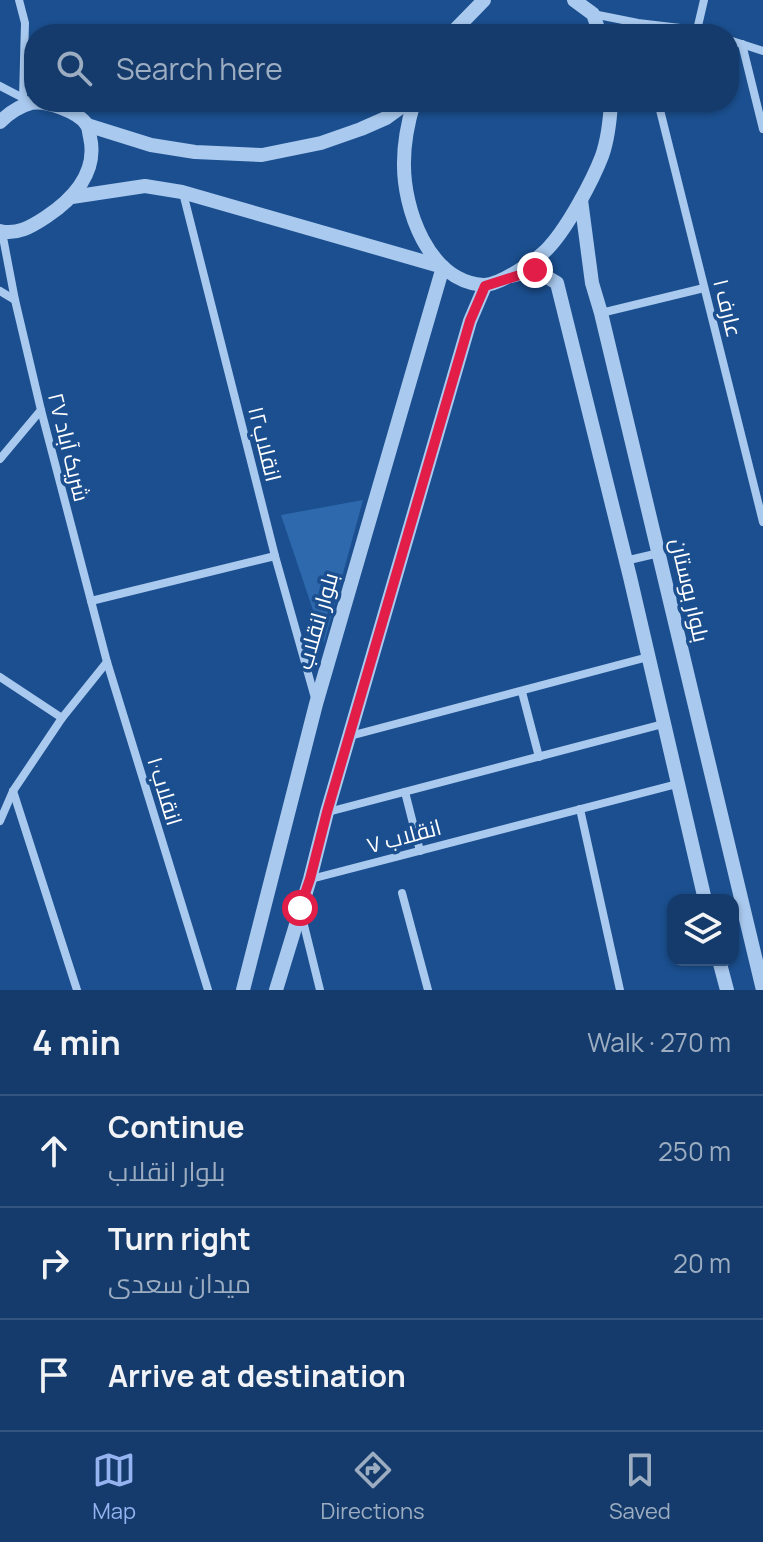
<!DOCTYPE html>
<html lang="en">
<head>
<meta charset="utf-8">
<style>
	:root { --surface:#143b6b; --page:#214673; --text:#f1f3f6; --muted:#9dadc1; --line:#33557e; --accent:#95b2f1 }
	body { margin:0; font-family:Manrope,Cairo,sans-serif; background:var(--page); color:var(--text) }
	.controls { position:absolute; right:24px; bottom:24px; display:grid; overflow:hidden; border-radius:16px; box-shadow:0 2px 6px #0004 }
	.controls button { width:72px; height:72px; display:grid; place-items:center; padding:0; border:0; border-bottom:2px solid var(--line); background:var(--surface); color:var(--text); font:40px sans-serif }
	.stop { position:absolute; width:24px; height:24px; margin:-18px; border:6px solid #e11d48; border-radius:50%; background:#fff }
	.stop.end { background:#e11d48; border-color:#fff; box-shadow:0 2px 8px #0008 }
	.list { margin:0; padding:0; list-style:none }
	h2 { display:flex; justify-content:space-between; align-items:center; height:104px; margin:0; padding:0 32px; font-size:34px }
	h2 small { font-size:26px; font-weight:400; color:var(--muted) }
	.list li { display:grid; grid-template-columns:52px 1fr auto; gap:24px; align-items:center; box-sizing:border-box; height:112px; padding:0 32px; border-top:2px solid var(--line) }
	.list b { display:block; font-size:30px; white-space:nowrap }
	.list p { margin:0; font-size:26px; white-space:nowrap; color:var(--muted) }
	.list em { font-size:26px; font-style:normal; color:var(--muted) }
	.icon { flex:none; width:44px; height:44px; fill:none; stroke:currentColor; stroke-width:2; stroke-linecap:round; stroke-linejoin:round }
	.map { position:relative; flex:none; width:763px; height:990px; overflow:hidden }
	.search { position:absolute; background:var(--surface); box-shadow:0 2px 6px #0004; left:24px; right:24px; top:24px; height:88px; display:flex; align-items:center; gap:20px; box-sizing:border-box; padding:0 28px; border-radius:32px; color:var(--muted); font-size:30px }
	.sheet { height:440px; background:var(--surface) }
	nav { display:flex; justify-content:space-around; align-items:center; box-sizing:border-box; height:112px; border-top:2px solid var(--line); background:var(--surface); font-size:22px; color:var(--muted) }
	nav a { display:grid; justify-items:center; gap:4px }
	nav .on { color:var(--accent) }
	.map>svg:first-child { display:block }
	.green { fill:#2e69ad }
	.lines { fill:none; stroke-linecap:round; stroke-linejoin:round }
	.minor { stroke:#a9c9ee; stroke-width:8 }
	.tertiary { stroke:#a9c9ee; stroke-width:14 }
	.route { stroke:#e11d48; stroke-width:10 }
	.labels { text-anchor:middle; stroke-width:7; stroke-linejoin:round; paint-order:stroke }
	.street-label { font-size:22px; fill:#fff; stroke:#1b4f8f }
</style>
</head>
<body>
<div class="map">
<svg width="763" height="990" viewBox="0 0 763 990">
	<rect width="100%" height="100%" fill="#1b4f8f"/>
	<polygon class="green" points="363,500 324,643 281,515"/>
	<g class="lines">
		<g class="minor">
			<polyline points="19,0 25,23 23,98"/>
			<polyline points="593,14 638,23 697,30 710,34"/>
			<polyline points="697,30 704,0"/>
			<polyline points="729,40 763,51"/>
			<polyline points="742,44 763,129"/>
			<polyline points="0,86 25,99"/>
			<polyline points="658,102 763,522"/>
			<polyline points="183,193 275,556 315,698"/>
			<polyline points="2,232 15,300 41,410 107,662 208,990"/>
			<polyline points="0,291 15,300"/>
			<polyline points="601,313 704,288"/>
			<polyline points="0,459 41,410"/>
			<polyline points="625,561 659,553"/>
			<polyline points="91,601 275,556"/>
			<polyline points="0,677 62,718"/>
			<polyline points="522,692 539,757"/>
			<polyline points="350,736 648,657"/>
			<polyline points="13,791 77,990"/>
			<polyline points="405,792 420,851"/>
			<polyline points="580,809 620,990"/>
			<polyline points="328,812 663,724"/>
			<polyline points="0,821 13,791 62,718 107,662"/>
			<polyline points="311,879 677,784"/>
			<polyline points="402,893 428,990"/>
			<polyline points="301,913 320,990"/>
		</g>
		<g class="tertiary">
			<polyline points="574,0 593,14 600,34"/>
			<polyline points="451,34 484,0"/>
			<path d="M 414,102 C 408,122 404,141 404,162 C 403,208 428,281 483,285 C 499,286 539,259 550,246 C 568,226 592,182 602,156 C 608,139 610,120 611,102"/>
			<path d="M 0,122 C 8,114 20,106 31,103 C 46,100 79,112 87,125 C 89,128 89,133 90,137 C 98,172 73,199 46,217 C 31,227 17,235 0,231"/>
			<polyline points="87,125 151,145 195,152 262,155 321,143 361,129 386,118 408,102"/>
			<polyline points="72,197 145,186 182,192 443,267 316,704 243,990"/>
			<polyline points="581,200 592,283 601,313 763,990"/>
			<polyline points="511,276 535,270 557,283 630,577 705,900"/>
			<polyline points="719,960 727,990"/>
			<polyline points="276,990 310,879 327,812 470,321 485,286"/>
		</g>
	</g>
	<g class="lines">
		<polyline class="route" points="300,908 310,879 327,812 470,321 485,286 535,270"/>
	</g>
	<g class="labels">
		<g class="street-label">
			<text transform="translate(728 308) rotate(76)" y="8">عارف ۱</text>
			<text transform="translate(265 444) rotate(76)" y="8">انقلاب۱۲</text>
			<text transform="translate(69 447) rotate(76)" y="8">شریک آباد ۲۷</text>
			<text transform="translate(690 590) rotate(77)" y="8">بلوار بوستان</text>
			<text transform="translate(317 621) rotate(-74)" y="8">بلوار انقلاب</text>
			<text transform="translate(165 791) rotate(73)" y="8">انقلاب۱۰</text>
			<text transform="translate(404 836) rotate(-15)" y="8">انقلاب ۷</text>
		</g>
	</g>
</svg>
<div class="controls">
<button><svg class="icon" aria-label="layers" viewBox="0 0 24 24"><path d="M12 4l9 5-9 5-9-5zM3 14l9 5 9-5"/></svg></button>
</div>
<div class="stop" style="left:300px;top:908px"></div>
<div class="stop end" style="left:535px;top:270px"></div>
<div class="search"><svg class="icon" aria-label="search" viewBox="0 0 24 24"><circle cx="10" cy="10" r="6"/><path d="M15 15l6 6"/></svg>Search here</div>
</div>
<section class="sheet">
<h2>4 min<small>Walk · 270 m</small></h2>
<ul class="list">
<li><svg class="icon" aria-label="ahead" viewBox="0 0 24 24"><path d="M12 20V5M6 11l6-6 6 6"/></svg><div><b>Continue</b><p>بلوار انقلاب</p></div><em>250 m</em></li>
<li><svg class="icon" aria-label="right" viewBox="0 0 24 24"><path d="M7 20v-9h11M14 6l5 5-5 5"/></svg><div><b>Turn right</b><p>میدان سعدی</p></div><em>20 m</em></li>
<li><svg class="icon" aria-label="arrive" viewBox="0 0 24 24"><path d="M6 21V4h12l-3 4 3 4H6"/></svg><div><b>Arrive at destination</b></div></li>
</ul>
</section>
<nav>
<a class="on"><svg class="icon" aria-label="map" viewBox="0 0 24 24"><path d="M3 6l6-2 6 2 6-2v14l-6 2-6-2-6 2zM9 4v14M15 6v14"/></svg>Map</a>
<a><svg class="icon" aria-label="directions" viewBox="0 0 24 24"><path d="M12 3l9 9-9 9-9-9zM9 14v-3h6M13 9l2 2-2 2"/></svg>Directions</a>
<a><svg class="icon" aria-label="saved" viewBox="0 0 24 24"><path d="M7 4h10v16l-5-4-5 4z"/></svg>Saved</a>
</nav>
</body>
</html>
